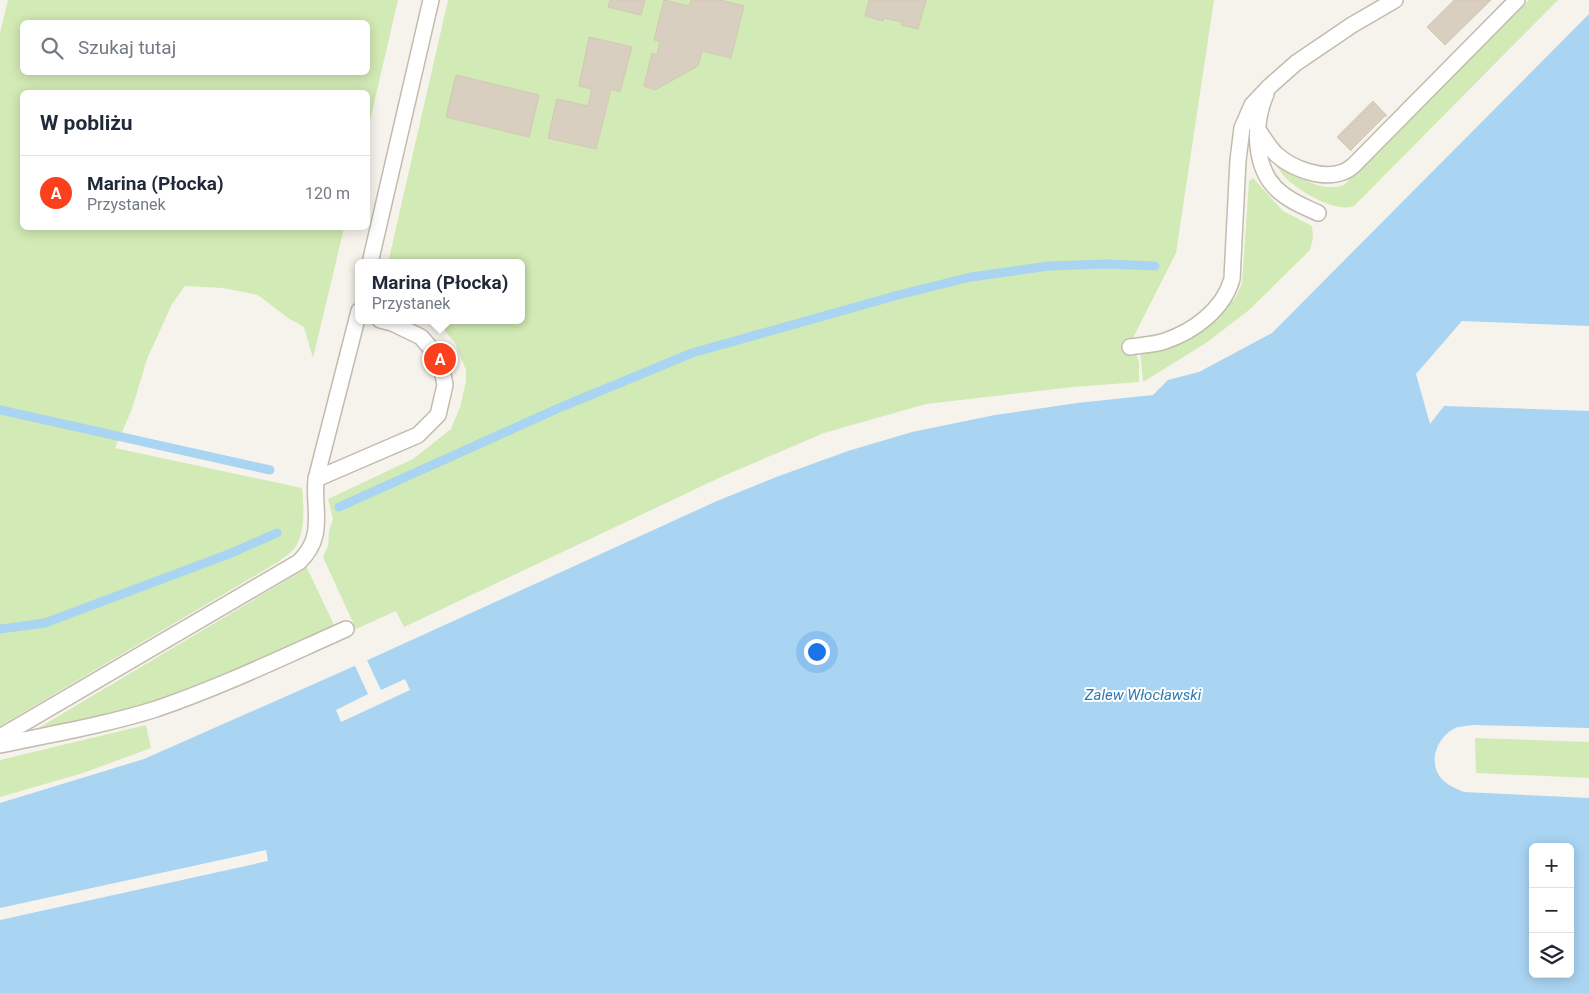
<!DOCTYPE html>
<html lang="pl">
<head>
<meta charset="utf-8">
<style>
	:root { --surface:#fff; --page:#f2f2f3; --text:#1f2937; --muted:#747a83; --line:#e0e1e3; --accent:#fc3f1d }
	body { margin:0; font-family:Roboto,sans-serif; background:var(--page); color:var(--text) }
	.controls { position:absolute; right:15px; bottom:15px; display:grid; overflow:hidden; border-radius:8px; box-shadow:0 2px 12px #0003 }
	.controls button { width:45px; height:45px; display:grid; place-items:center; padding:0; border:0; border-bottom:1px solid var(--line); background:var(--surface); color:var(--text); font:25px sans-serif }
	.you { position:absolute; left:816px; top:651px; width:18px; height:18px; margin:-12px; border:4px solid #fff; border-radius:50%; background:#1a73e8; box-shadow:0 0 0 8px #1a73e833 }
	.badge { display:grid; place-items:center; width:32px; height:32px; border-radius:50%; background:var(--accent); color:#fff; font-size:16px; font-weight:700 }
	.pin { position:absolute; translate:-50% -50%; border:2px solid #fff; box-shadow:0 1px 5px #0006 }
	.popup { position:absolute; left:355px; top:259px; width:170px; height:65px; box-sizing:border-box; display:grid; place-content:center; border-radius:8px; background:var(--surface); filter:drop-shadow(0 1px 4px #0005); font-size:16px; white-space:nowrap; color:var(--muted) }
	.popup b { font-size:19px; color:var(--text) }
	.popup::after { content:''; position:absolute; left:50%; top:100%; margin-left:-10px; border:10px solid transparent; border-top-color:var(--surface) }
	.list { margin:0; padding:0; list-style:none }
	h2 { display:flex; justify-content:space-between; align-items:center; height:65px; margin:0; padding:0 20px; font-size:21px }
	h2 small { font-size:16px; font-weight:400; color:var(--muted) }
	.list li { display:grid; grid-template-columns:32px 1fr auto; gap:15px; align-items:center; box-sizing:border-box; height:75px; padding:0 20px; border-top:1px solid var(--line) }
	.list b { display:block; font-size:19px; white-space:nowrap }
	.list p { margin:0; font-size:16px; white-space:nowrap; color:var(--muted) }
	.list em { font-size:16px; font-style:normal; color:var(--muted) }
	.icon { flex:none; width:28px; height:28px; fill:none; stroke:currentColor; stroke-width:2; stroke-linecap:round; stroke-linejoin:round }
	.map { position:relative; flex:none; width:1589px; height:993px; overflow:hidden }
	.search { position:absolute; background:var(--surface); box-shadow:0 2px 12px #0003; left:20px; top:20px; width:350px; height:55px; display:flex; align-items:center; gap:12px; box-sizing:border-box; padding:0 18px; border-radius:8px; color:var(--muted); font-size:19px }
	.panel { position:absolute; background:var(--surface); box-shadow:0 2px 12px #0003; left:20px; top:90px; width:350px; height:140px; border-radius:8px }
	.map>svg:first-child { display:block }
	.green { fill:#d2eab5; fill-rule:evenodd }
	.water { fill:#a9d4f2; fill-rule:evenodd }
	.pier { fill:#f6f3ec }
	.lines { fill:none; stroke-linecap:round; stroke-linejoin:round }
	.stream { stroke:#a9d4f2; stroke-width:9 }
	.building { fill:#d8cfc1; stroke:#d3c7b4 }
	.service-casing { stroke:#c2bbae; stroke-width:18 }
	.service { stroke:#fff; stroke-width:15 }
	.labels { text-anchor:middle; stroke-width:4; stroke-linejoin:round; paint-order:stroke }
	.water-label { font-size:15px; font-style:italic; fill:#2e7ab2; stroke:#fff }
</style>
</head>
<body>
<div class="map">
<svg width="1589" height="993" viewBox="0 0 1589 993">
	<rect width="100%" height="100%" fill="#f6f3ec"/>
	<g class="green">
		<path d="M 8,0 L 398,0 L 368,129 L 368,92 L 22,92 L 22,228 L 344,228 L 313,358 L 304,327 L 288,318 L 258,295 L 223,288 L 185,286 L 172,304 L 147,359 L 132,409 L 115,448 L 302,488 C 304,505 306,536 293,550 C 289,554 283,558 278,562 L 0,726 L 0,33 ZM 22,22 L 368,22 L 368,72 L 22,72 Z"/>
		<polygon points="448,0 1214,0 1176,253 1132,340 1139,362 1139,382 1073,387 926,404 824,433 721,477 404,627 396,611 356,629 323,557 328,546 329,531 333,519 328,499 413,459 451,429 460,407 466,381 466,370 455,343 441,326 430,320 521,320 521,263 388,263"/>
		<path d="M 1529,0 L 1558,0 L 1354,206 C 1337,213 1303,193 1290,182 C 1283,176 1278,168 1273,161 C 1292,173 1319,194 1344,185 Z"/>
		<polygon points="1253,178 1283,211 1312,226 1313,238 1310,250 1249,310 1206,343 1143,382 1140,349 1221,313 1235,298 1242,284 1249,181"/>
		<polygon points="306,566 336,629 144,708 30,733 302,571"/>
		<polygon points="146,725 151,748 83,773 0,797 0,760"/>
		<polygon points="1475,738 1589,742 1589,778 1476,773"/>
	</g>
	<path class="water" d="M 1589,14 L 1589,326 L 1462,321 L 1416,374 L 1430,424 L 1444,406 L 1589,411 L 1589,728 L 1473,725 C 1468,726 1462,726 1458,727 C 1438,734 1427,762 1441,778 C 1447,785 1456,789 1464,792 L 1589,798 L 1589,993 L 0,993 L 0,803 L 144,759 L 359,664 L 717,501 L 779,476 L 848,451 L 912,432 L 995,415 L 1077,403 L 1153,395 L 1168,380 L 1199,372 L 1272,333 ZM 1533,847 L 1570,847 L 1570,974 L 1533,974 Z"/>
	<g class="pier">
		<polygon points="366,658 381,690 405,679 410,690 341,722 336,710 368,694 354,664"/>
		<polygon points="266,850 268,861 0,920 0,908"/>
	</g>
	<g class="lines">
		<g class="stream">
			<polyline points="0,410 270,470"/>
			<polyline points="339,507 559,408 692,353 902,294 971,277 1049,266 1107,264 1155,266"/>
			<polyline points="0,629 45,623 229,554 277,533"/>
		</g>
	</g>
	<g class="building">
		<polygon points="610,0 645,0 641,15 608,7"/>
		<polygon points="664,0 689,6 691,0 720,0 744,6 731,58 702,51 698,66 655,90 644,86 652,53 657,55 660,41 654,40"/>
		<polygon points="869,0 926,0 918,29 901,25 902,22 884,18 883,21 865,16"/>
		<polygon points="1454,0 1491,0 1445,45 1427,27"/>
		<polygon points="589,37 632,47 620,92 611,89 596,149 548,138 557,99 588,106 592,89 579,86"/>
		<polygon points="456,75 539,95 529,137 446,117"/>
		<polygon points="1373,101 1387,116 1385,116 1351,150 1351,151 1337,137"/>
	</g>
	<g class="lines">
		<defs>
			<g id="service">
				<path d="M 1266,94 C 1253,124 1253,170 1280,192 C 1291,202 1305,207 1318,213"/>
				<path d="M 1258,130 C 1264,138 1270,149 1277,155 C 1293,169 1323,180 1343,172 C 1347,171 1350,168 1353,166 L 1517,0"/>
				<polyline points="370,263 431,0"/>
				<polyline points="359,311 316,479 418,435 438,415 445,385 440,359 421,337 392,323 380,320"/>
				<path d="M 1130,347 C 1141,345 1154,345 1165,341 C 1194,331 1223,310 1232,279 L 1238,160 L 1242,128 L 1252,105 L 1270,86 L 1296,63 L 1352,25 L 1395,0"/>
				<path d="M 0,737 L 299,562 C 326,536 313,511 316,479"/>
				<path d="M 0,745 C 52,734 105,725 156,709 C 221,687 283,657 346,629"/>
			</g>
		</defs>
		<use href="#service" class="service-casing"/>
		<use href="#service" class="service"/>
	</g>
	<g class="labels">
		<g class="water-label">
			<text x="1143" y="700">Zalew Włocławski</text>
		</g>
	</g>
</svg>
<div class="controls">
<button>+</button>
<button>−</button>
<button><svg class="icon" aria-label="layers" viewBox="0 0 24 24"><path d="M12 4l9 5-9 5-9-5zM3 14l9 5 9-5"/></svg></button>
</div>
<div class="you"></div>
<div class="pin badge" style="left:440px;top:359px">A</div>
<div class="popup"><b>Marina (Płocka)</b>Przystanek</div>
<div class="search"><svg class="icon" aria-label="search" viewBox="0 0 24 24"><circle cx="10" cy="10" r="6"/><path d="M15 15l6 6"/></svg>Szukaj tutaj</div>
<section class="panel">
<h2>W pobliżu<small></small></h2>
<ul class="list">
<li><span class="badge">A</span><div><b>Marina (Płocka)</b><p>Przystanek</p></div><em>120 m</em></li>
</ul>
</section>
</div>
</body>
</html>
